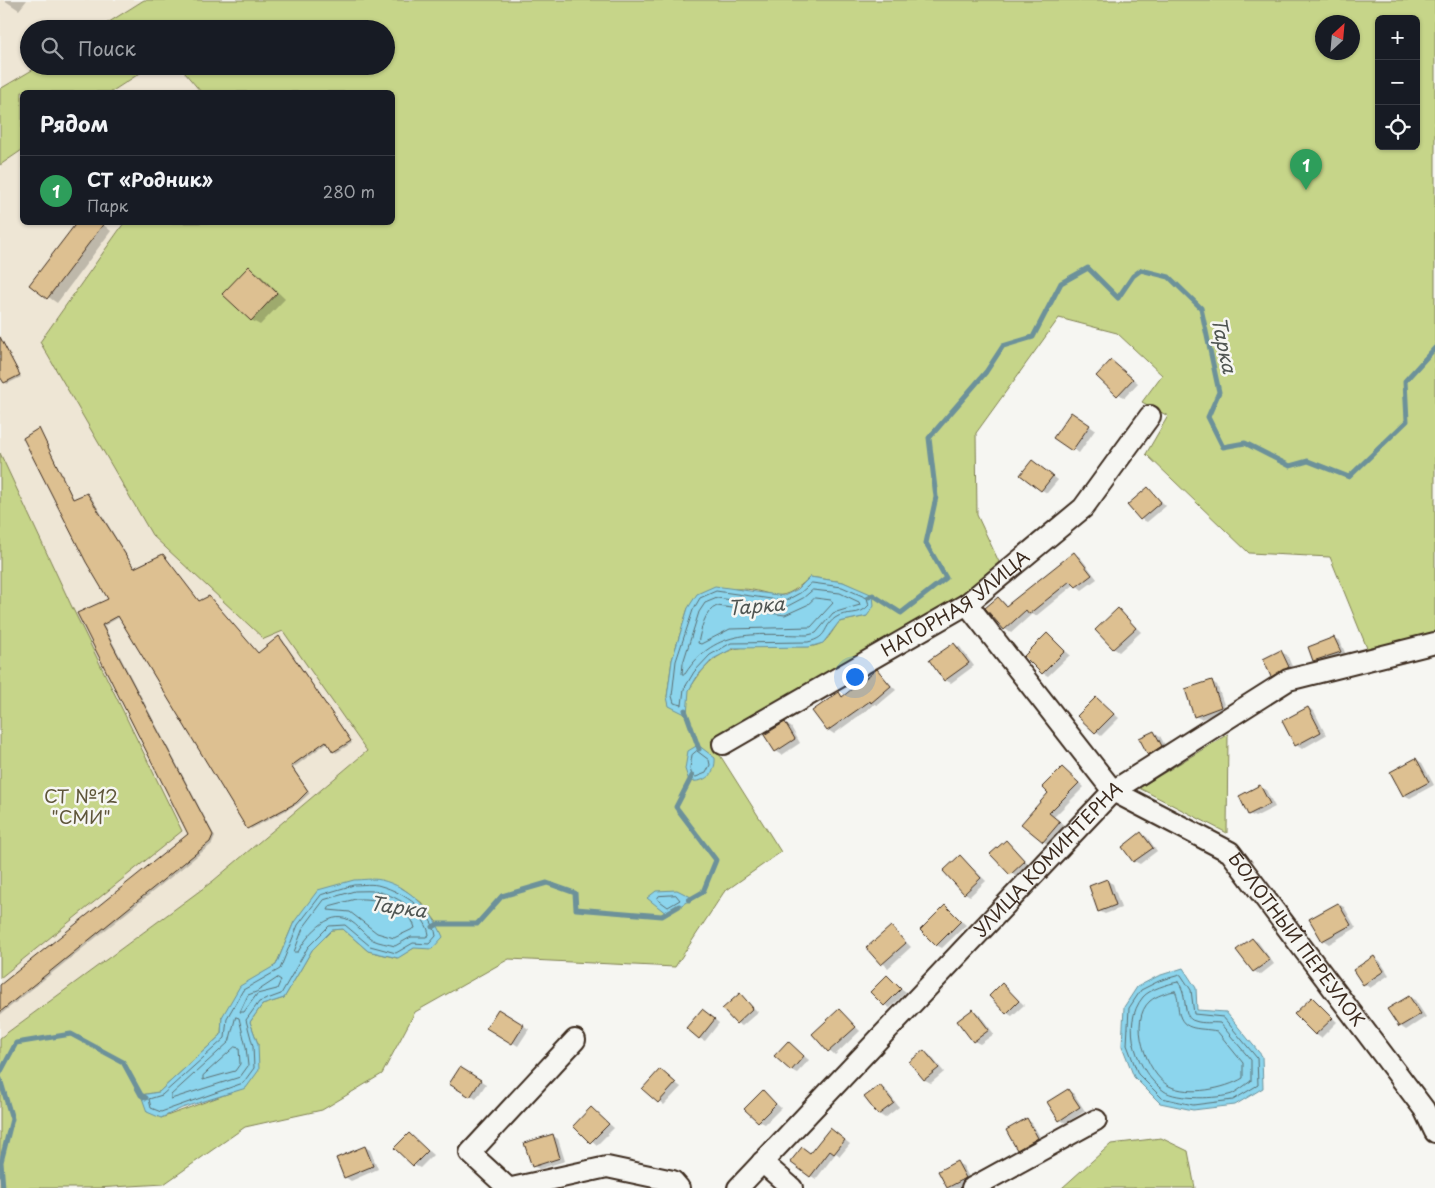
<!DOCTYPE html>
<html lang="ru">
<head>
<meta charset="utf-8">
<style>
	:root { --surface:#171b24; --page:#242831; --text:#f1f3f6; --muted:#9ea1a6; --line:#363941; --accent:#1a73e8 }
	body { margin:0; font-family:"Playpen Sans",sans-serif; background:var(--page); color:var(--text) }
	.controls { position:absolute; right:15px; top:15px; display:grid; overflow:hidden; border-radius:8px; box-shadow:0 1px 4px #0004 }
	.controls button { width:45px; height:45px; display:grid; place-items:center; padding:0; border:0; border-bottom:1px solid var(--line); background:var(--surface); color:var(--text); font:25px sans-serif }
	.compass { position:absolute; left:1315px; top:15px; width:45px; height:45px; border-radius:50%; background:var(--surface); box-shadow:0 1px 4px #0004; rotate:26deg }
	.you { position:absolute; left:854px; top:676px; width:18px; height:18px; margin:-12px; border:4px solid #fff; border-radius:50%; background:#1a73e8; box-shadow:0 0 0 8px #1a73e833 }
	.badge { display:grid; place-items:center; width:32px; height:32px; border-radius:50%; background:var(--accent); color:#fff; font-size:16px; font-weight:700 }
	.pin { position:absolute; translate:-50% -41px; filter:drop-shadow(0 1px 2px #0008) }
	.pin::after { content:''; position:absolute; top:26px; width:18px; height:15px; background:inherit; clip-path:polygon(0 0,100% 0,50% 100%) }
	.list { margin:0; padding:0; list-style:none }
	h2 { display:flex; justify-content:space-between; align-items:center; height:65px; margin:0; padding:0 20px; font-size:21px }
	h2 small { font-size:16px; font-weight:400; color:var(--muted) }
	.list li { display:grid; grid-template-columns:32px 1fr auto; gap:15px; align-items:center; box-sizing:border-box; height:70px; padding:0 20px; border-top:1px solid var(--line) }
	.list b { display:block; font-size:19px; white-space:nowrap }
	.list p { margin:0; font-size:16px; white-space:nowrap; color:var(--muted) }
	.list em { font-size:16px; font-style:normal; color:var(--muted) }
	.icon { flex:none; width:28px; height:28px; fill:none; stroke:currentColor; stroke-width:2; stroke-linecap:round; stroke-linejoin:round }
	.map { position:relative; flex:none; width:1435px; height:1188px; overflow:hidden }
	.search { position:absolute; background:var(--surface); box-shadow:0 1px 4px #0004; left:20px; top:20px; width:375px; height:55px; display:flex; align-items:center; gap:12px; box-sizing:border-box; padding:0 18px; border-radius:28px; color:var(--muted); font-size:19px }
	.panel { position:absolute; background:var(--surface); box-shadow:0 1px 4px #0004; left:20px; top:90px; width:375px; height:135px; border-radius:8px }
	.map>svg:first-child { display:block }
	.built { fill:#eee6d5 }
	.green { fill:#c6d589; stroke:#808054; fill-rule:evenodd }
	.water { fill:#8cd5ed; stroke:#6c919a }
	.shadow { fill:#0003 }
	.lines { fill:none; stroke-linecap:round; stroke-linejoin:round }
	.shore { stroke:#5b6e71; stroke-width:1 }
	.stream { stroke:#6c919a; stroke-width:5 }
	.building { fill:#ddc091; stroke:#3b2a1e }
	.minor-casing { stroke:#3b2a1e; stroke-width:24 }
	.minor { stroke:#f6f6f2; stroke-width:20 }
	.labels { text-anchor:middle; stroke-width:5; stroke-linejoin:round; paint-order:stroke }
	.street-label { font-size:18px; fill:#3b2a1e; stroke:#f6f6f2 }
	.park-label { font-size:18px; fill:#5e5539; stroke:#f6f6f2 }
	.water-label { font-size:19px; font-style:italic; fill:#4f5552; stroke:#f6f6f2 }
</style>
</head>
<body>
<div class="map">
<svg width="1435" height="1188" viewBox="0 0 1435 1188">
	<rect width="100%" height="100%" fill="#f6f6f2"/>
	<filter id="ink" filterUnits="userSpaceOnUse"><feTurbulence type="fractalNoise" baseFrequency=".02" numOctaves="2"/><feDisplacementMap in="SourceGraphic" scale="10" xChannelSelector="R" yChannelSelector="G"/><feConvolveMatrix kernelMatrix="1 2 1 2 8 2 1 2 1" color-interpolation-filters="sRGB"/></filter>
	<g filter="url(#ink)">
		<g class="built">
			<polygon points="0,0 144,0 98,29 29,29 29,66 39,66 1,90"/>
			<polygon points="151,66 179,66 201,92 111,92"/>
			<polygon points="22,150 22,222 124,223 41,342 152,535 283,630 367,751 213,881 0,1038 0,978 181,831 71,605 0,453 0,165"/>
		</g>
		<g class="green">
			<path d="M 144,0 L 1435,0 L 1435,636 L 1369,653 L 1330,557 L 1249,553 L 1146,454 L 1168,416 L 1142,402 L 1162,375 L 1117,333 L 1059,318 L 976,433 L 977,515 L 999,562 L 961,595 L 711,741 L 781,852 L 724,892 L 675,967 L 509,959 L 415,1012 L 382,1074 L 322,1110 L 245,1127 L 164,1184 L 96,1188 L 0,1188 L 0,1038 L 213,881 L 367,751 L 283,631 L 264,639 L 152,535 L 40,342 L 124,223 L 392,222 L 392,92 L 201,92 L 179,66 L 386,66 L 386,29 L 98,29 ZM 1379,19 L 1416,19 L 1416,146 L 1379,146 ZM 1322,22 L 1352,22 L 1352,52 L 1322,52 ZM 810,577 L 843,582 L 855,588 L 867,616 L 839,622 C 834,628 828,640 822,643 C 813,648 801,647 791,646 C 741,645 717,643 689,690 L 667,697 L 672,660 L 688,608 C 702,602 721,590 735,589 C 773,587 775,611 810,577 ZM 402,888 L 422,903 L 438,924 L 414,948 L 397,958 L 368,951 L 343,929 L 332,930 L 312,950 L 284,998 L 262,1005 L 250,1022 L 258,1044 L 246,1087 L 161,1118 L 141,1095 L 159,1092 L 221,1035 L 222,1017 L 260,976 L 276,965 L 294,922 Z"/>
			<polygon points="39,66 151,66 111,92 22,92 22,150 0,165 0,89"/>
			<polygon points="0,453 71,605 182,831 0,978"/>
			<polygon points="1228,734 1227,833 1139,788"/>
			<polygon points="1161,1138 1188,1151 1195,1188 1062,1188 1111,1144"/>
		</g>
		<g class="water">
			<polygon points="810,577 843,582 873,595 874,606 867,616 839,622 823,643 809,647 734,648 713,659 698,675 689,690 687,715 669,706 667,697 672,660 688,608 697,594 715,586 784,596 798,589"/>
			<path d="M 698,745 L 715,758 C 716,774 705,783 689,781 L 685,769 L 688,751 Z"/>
			<path d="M 354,880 C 362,880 373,878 381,880 C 410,887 432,910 443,937 L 432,949 L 414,948 L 398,958 L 368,951 L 343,929 L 332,930 L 312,950 L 284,998 L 262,1005 L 250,1022 L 258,1044 L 259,1070 L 246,1088 L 182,1108 L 161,1118 L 147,1112 L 141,1095 L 159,1092 L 221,1035 L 222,1017 L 240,986 L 276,965 L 294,922 L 318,890 Z"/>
			<polygon points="677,890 693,898 667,914 647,898 656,891"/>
			<polygon points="1183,968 1196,988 1197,1010 1226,1012 1262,1056 1263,1088 1235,1105 1193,1110 1160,1103 1134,1077 1122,1046 1124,1007 1137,987 1158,976"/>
		</g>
		<g class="shadow">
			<polygon points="4,0 27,0 19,10"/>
			<polygon points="100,222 111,231 57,303 31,285"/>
			<polygon points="249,268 258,273 285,299 260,325 251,320"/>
			<polygon points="0,336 21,377 7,384 0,374"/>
			<polygon points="1112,361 1138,383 1124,398 1098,376"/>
			<polygon points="1077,417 1095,430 1079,453 1055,437"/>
			<polygon points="39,430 74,500 87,494 90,495 135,569 163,556 200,602 259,654 279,638 282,639 352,743 336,753 328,742 293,768 310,793 298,804 251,829 120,617 104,626 215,837 212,844 0,1015 0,987 190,834 79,614 110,600"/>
			<polygon points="1038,465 1058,480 1047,493 1042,490"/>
			<polygon points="1148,488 1166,506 1147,522 1141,519"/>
			<polygon points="1074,554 1080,557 1097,579 1082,590 1075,584 1036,616 1032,614 1011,633 1005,629 987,608 998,598 1008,606"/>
			<polygon points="1118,610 1141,632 1119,652 1113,648"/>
			<polygon points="1047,634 1070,655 1048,676 1042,673"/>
			<polygon points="1334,638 1340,641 1346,655 1320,664 1314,661"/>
			<polygon points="954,644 960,647 974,666 951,683 945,680"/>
			<polygon points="1281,652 1287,655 1294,671 1278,679 1272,676"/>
			<polygon points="877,671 896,690 878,705 875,704 834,734 828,730 814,711 839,694 845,697"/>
			<polygon points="1212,682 1217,685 1226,710 1201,719 1195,716"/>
			<polygon points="1096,698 1119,718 1101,736 1096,732"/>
			<polygon points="1308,708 1314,711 1326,735 1302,749 1296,745"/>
			<polygon points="785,724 791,727 800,743 782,755 776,751"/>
			<polygon points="1154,732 1160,736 1167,749 1154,757 1149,754"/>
			<polygon points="1416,759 1422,763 1434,785 1410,798 1404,795"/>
			<polygon points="1063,768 1084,787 1054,817 1065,826 1049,845 1043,841 1050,793"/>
			<polygon points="1260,786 1266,790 1275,807 1255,817 1249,814"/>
			<polygon points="1141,834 1147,837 1157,851 1140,864 1134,861"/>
			<polygon points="1006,842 1030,865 1017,878 992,855"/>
			<polygon points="961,857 986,881 970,896 965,893"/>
			<polygon points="1107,881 1113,884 1121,908 1105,914 1099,911"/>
			<polygon points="1338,904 1344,907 1356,928 1329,944 1323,940"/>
			<polygon points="945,907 966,925 942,948 936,945"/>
			<polygon points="891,927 911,947 888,968 868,948"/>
			<polygon points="1252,939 1258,942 1274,964 1260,975 1254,971 1238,950"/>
			<polygon points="1374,957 1380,961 1389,975 1370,988 1364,984 1355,970"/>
			<polygon points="887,977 906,992 890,1008 885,1005"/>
			<polygon points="1003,985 1024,1005 1012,1016 1007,1013"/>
			<polygon points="740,995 758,1012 742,1026 737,1023"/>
			<polygon points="1409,997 1415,1000 1426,1017 1406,1030 1400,1026"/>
			<polygon points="1312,998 1337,1022 1321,1038 1315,1034"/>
			<polygon points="498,1010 529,1029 518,1046 488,1027"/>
			<polygon points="839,1011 860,1031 835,1055 813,1035"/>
			<polygon points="973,1011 979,1014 994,1034 980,1044 974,1041"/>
			<polygon points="708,1014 719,1023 705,1041 699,1038"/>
			<polygon points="788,1043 809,1060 797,1073 791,1070"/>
			<polygon points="924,1052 930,1055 944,1072 931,1083 925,1080 911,1062"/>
			<polygon points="460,1068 486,1084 476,1099 451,1083"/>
			<polygon points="660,1071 681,1087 664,1105 644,1089"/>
			<polygon points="880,1086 886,1090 899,1107 885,1118 879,1114 866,1097"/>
			<polygon points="1068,1090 1074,1094 1085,1111 1066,1123 1060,1120"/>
			<polygon points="763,1092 781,1108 765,1124 759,1121"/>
			<polygon points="592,1109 614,1128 597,1145 575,1126"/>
			<polygon points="1027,1120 1032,1123 1043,1142 1023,1152 1018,1149"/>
			<polygon points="836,1133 850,1144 840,1156 836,1153 816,1179 811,1176 803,1148 811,1154"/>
			<polygon points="409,1134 433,1155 420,1168 414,1165"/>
			<polygon points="553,1136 558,1139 565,1161 539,1169 533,1166"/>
			<polygon points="365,1147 370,1150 378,1169 351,1181 345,1177"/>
			<polygon points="957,1163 963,1166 971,1181 960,1188 949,1188 940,1172"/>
		</g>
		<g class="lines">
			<g class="shore">
				<path d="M 812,583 L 842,587 L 867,598 L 869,605 C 860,617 846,610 835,618 C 822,628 829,637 808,642 L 731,643 L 710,655 L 694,672 L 684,689 L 682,705 L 674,703 L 672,696 L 676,661 L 693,610 L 700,598 L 716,591 L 785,601 L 800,593 Z"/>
				<path d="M 813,590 L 840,593 L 859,602 L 860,605 L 833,613 L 816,633 L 808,635 C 758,635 716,626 685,674 L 682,674 L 683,663 L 699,612 L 705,603 L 717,598 L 786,607 L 803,598 Z"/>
				<path d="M 815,598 L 831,600 L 833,603 L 811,627 L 730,629 L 701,644 L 698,643 C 701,630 704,611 717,606 L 785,615 L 807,605 Z"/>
				<polygon points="697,751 709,760 710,765 706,773 696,777 692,776 690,768 692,755"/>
				<path d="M 354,885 C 362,885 373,883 381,886 C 403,892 433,912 436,936 L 429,944 L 413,943 L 396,953 L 370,946 L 345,925 L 329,926 L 308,947 L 281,994 L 259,1002 L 246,1020 L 253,1046 L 254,1068 L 243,1083 L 161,1112 L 151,1108 L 149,1099 L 162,1095 L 225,1038 L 227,1018 L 243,990 L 280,969 L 298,925 L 321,895 Z"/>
				<path d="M 355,891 C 363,891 372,890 379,892 C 398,896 427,915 429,935 L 426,937 L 411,937 L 395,946 C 388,944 379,943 373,940 C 364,935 358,925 349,920 C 328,909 306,937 298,952 L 294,952 L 303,928 L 324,900 Z"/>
				<polygon points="676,895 680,900 668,907 657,899 659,896"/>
				<path d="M 356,899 C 376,898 409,904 415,928 L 394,938 L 377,933 L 350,912 L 328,910 L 330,906 Z"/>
				<polygon points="1181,975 1191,990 1194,1014 1223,1017 1257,1058 1258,1085 1233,1100 1193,1105 1162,1098 1138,1074 1127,1045 1129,1008 1141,990 1159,981"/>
				<polygon points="278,978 281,980 277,989 257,994 244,1012 240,1012 248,995 256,992"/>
				<path d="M 1178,982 C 1189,995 1181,1018 1195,1021 C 1203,1024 1212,1022 1220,1023 L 1251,1060 L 1251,1081 C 1245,1085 1238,1091 1232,1094 C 1218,1099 1176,1100 1164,1091 C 1137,1072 1120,1025 1143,997 C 1150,989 1168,984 1178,982 Z"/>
				<path d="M 1175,991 C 1178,996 1178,1001 1178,1006 C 1180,1033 1198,1027 1217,1031 L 1243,1063 L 1243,1078 C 1225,1089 1189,1096 1169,1086 C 1146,1073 1128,1020 1150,1001 C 1156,996 1167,992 1175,991 Z"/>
				<polygon points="236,1017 239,1018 246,1047 248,1066 240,1077 171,1099 171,1095 229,1042"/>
				<polygon points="235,1047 239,1048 240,1064 235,1071 203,1080 203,1076"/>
			</g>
			<g class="stream">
				<polyline points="869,597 873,595 901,613 946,578 926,543 936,497 929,438 986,372 1003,346 1033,337 1061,283 1088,268 1118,298 1133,276 1141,270 1169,277 1201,308 1219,392 1208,417 1223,447 1245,443 1290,466 1308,461 1349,477 1407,421 1405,381 1435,348"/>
				<polyline points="685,710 699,749"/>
				<polyline points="689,900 703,892 716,860 676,807 692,776"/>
				<polyline points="433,927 438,924 477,924 502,896 547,883 575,893 576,909 662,916 679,906"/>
				<polyline points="0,1073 16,1043 71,1034 123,1062 141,1095 146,1098"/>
				<polyline points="0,1079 12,1119 1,1162 3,1188"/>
			</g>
		</g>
		<g class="building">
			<polygon points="77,222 105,222 47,299 29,285"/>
			<polygon points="249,266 277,293 251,321 222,294"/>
			<polygon points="0,337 20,375 4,383 0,377"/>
			<polygon points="1111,360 1133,379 1117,396 1096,376"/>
			<polygon points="1071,412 1090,425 1072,451 1053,438"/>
			<polygon points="39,428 73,499 87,493 134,568 163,554 199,601 209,596 258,653 279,636 351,741 333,752 326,741 291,766 308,791 296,803 247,829 118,616 102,625 213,835 210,842 0,1012 0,985 188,834 77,613 108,599 86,562 23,438"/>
			<polygon points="1032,460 1053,476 1041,491 1020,475"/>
			<polygon points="1148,487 1161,502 1140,520 1127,505"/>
			<polygon points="1074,552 1092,575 1076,587 1070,581 1029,614 1026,610 1004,630 985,608 998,597 1006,606"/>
			<polygon points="1118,608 1136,628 1113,649 1095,630"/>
			<polygon points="1047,633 1065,651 1042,674 1024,656"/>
			<polygon points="1334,637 1341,652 1313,661 1308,647"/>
			<polygon points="954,643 969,663 944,681 929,660"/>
			<polygon points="1281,650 1289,667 1271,677 1263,659"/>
			<polygon points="877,669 891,686 871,703 870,701 827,731 812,711 839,692 842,697"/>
			<polygon points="1212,680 1221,707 1194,717 1185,689"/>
			<polygon points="1096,697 1114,714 1095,733 1077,716"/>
			<polygon points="1308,707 1321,732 1295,746 1282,721"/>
			<polygon points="785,722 795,739 775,752 764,735"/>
			<polygon points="1154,731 1162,746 1148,755 1139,738"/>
			<polygon points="1416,758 1429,782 1403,796 1390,772"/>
			<polygon points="1062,767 1079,783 1049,813 1060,822 1043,842 1021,824 1048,793 1042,787"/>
			<polygon points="1260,785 1270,804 1248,815 1239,796"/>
			<polygon points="1141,832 1153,848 1133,862 1122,847"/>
			<polygon points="1006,840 1025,861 1010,875 990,854"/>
			<polygon points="960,855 981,878 964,894 943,871"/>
			<polygon points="1107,879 1116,905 1098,912 1089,886"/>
			<polygon points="1338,903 1351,925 1322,941 1309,919"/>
			<polygon points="945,905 961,921 936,946 920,930"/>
			<polygon points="891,926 906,943 881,965 866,948"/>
			<polygon points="1252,938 1270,960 1253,972 1236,950"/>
			<polygon points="1374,956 1384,971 1363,985 1353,970"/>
			<polygon points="887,975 901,989 884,1006 870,992"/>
			<polygon points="1002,983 1019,1001 1006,1014 989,996"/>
			<polygon points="740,993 753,1008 736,1024 722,1009"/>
			<polygon points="1409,996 1421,1014 1399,1027 1387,1009"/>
			<polygon points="1312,997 1333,1018 1315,1035 1294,1014"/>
			<polygon points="498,1009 524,1025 512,1044 486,1028"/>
			<polygon points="702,1009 715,1019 699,1039 686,1028"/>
			<polygon points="839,1009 856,1027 828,1052 812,1034"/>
			<polygon points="973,1009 989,1030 973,1042 957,1021"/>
			<polygon points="788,1041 804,1056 791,1071 774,1056"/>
			<polygon points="924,1050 939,1068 924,1080 909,1062"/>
			<polygon points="460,1067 481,1080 470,1097 449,1084"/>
			<polygon points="660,1069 676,1083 658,1103 642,1089"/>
			<polygon points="880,1085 894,1103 878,1115 864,1097"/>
			<polygon points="1068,1089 1080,1107 1059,1121 1047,1102"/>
			<polygon points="763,1090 776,1104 758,1122 744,1109"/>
			<polygon points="591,1107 609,1124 590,1143 573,1126"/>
			<polygon points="1027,1118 1038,1138 1017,1150 1006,1130"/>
			<polygon points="830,1128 845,1140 834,1154 830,1151 810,1177 790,1162 802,1147 810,1153"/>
			<polygon points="409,1133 428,1151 413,1166 394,1148"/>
			<polygon points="553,1134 560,1158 532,1167 524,1143"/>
			<polygon points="365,1146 373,1166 344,1178 336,1158"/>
			<polygon points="957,1161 966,1178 947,1188 938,1171"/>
		</g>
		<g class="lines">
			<defs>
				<g id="minor">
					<path id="s1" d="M 967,604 L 1113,791 L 1230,852 L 1424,1109 L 1435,1132"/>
					<path id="s2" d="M 723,744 L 967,604 L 1083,508 L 1150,416"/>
					<polyline points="762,1162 792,1188"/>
					<polyline points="508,1188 470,1153 575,1040"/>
					<polyline points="512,1188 607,1167 673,1181 679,1188"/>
					<path id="s3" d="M 738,1188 L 1113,791 L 1288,680 L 1435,643"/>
					<polyline points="972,1188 1096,1120"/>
				</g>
			</defs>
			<use href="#minor" class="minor-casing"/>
			<use href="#minor" class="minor"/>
		</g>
	</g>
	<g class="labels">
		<g class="street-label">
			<text dy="6" stroke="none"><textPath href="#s2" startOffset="272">НАГОРНАЯ УЛИЦА</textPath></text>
			<text dy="6" stroke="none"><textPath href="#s3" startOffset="452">УЛИЦА КОМИНТЕРНА</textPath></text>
			<text dy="6" stroke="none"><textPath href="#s1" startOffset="479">БОЛОТНЫЙ ПЕРЕУЛОК</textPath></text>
		</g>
		<g class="park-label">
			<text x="81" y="803">СТ №12<tspan x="81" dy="21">"СМИ"</tspan></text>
		</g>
		<g class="water-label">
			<text transform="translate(1224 345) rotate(78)" y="7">Тарка</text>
			<text transform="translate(756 606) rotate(-5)" y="7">Тарка</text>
			<text transform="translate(398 907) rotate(8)" y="7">Тарка</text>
		</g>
	</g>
</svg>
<div class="controls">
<button>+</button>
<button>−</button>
<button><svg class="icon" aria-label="locate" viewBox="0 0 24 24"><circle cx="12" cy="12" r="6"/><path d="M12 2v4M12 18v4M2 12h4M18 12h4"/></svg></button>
</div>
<svg class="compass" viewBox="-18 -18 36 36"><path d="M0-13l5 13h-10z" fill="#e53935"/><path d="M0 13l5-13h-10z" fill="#9ea1a6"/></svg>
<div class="you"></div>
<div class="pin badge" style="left:1306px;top:190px;background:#2e9e5b">1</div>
<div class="search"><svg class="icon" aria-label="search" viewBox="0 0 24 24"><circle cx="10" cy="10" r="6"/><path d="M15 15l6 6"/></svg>Поиск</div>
<section class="panel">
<h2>Рядом<small></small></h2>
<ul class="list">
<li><span class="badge" style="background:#2e9e5b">1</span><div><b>СТ «Родник»</b><p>Парк</p></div><em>280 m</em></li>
</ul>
</section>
</div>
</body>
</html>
